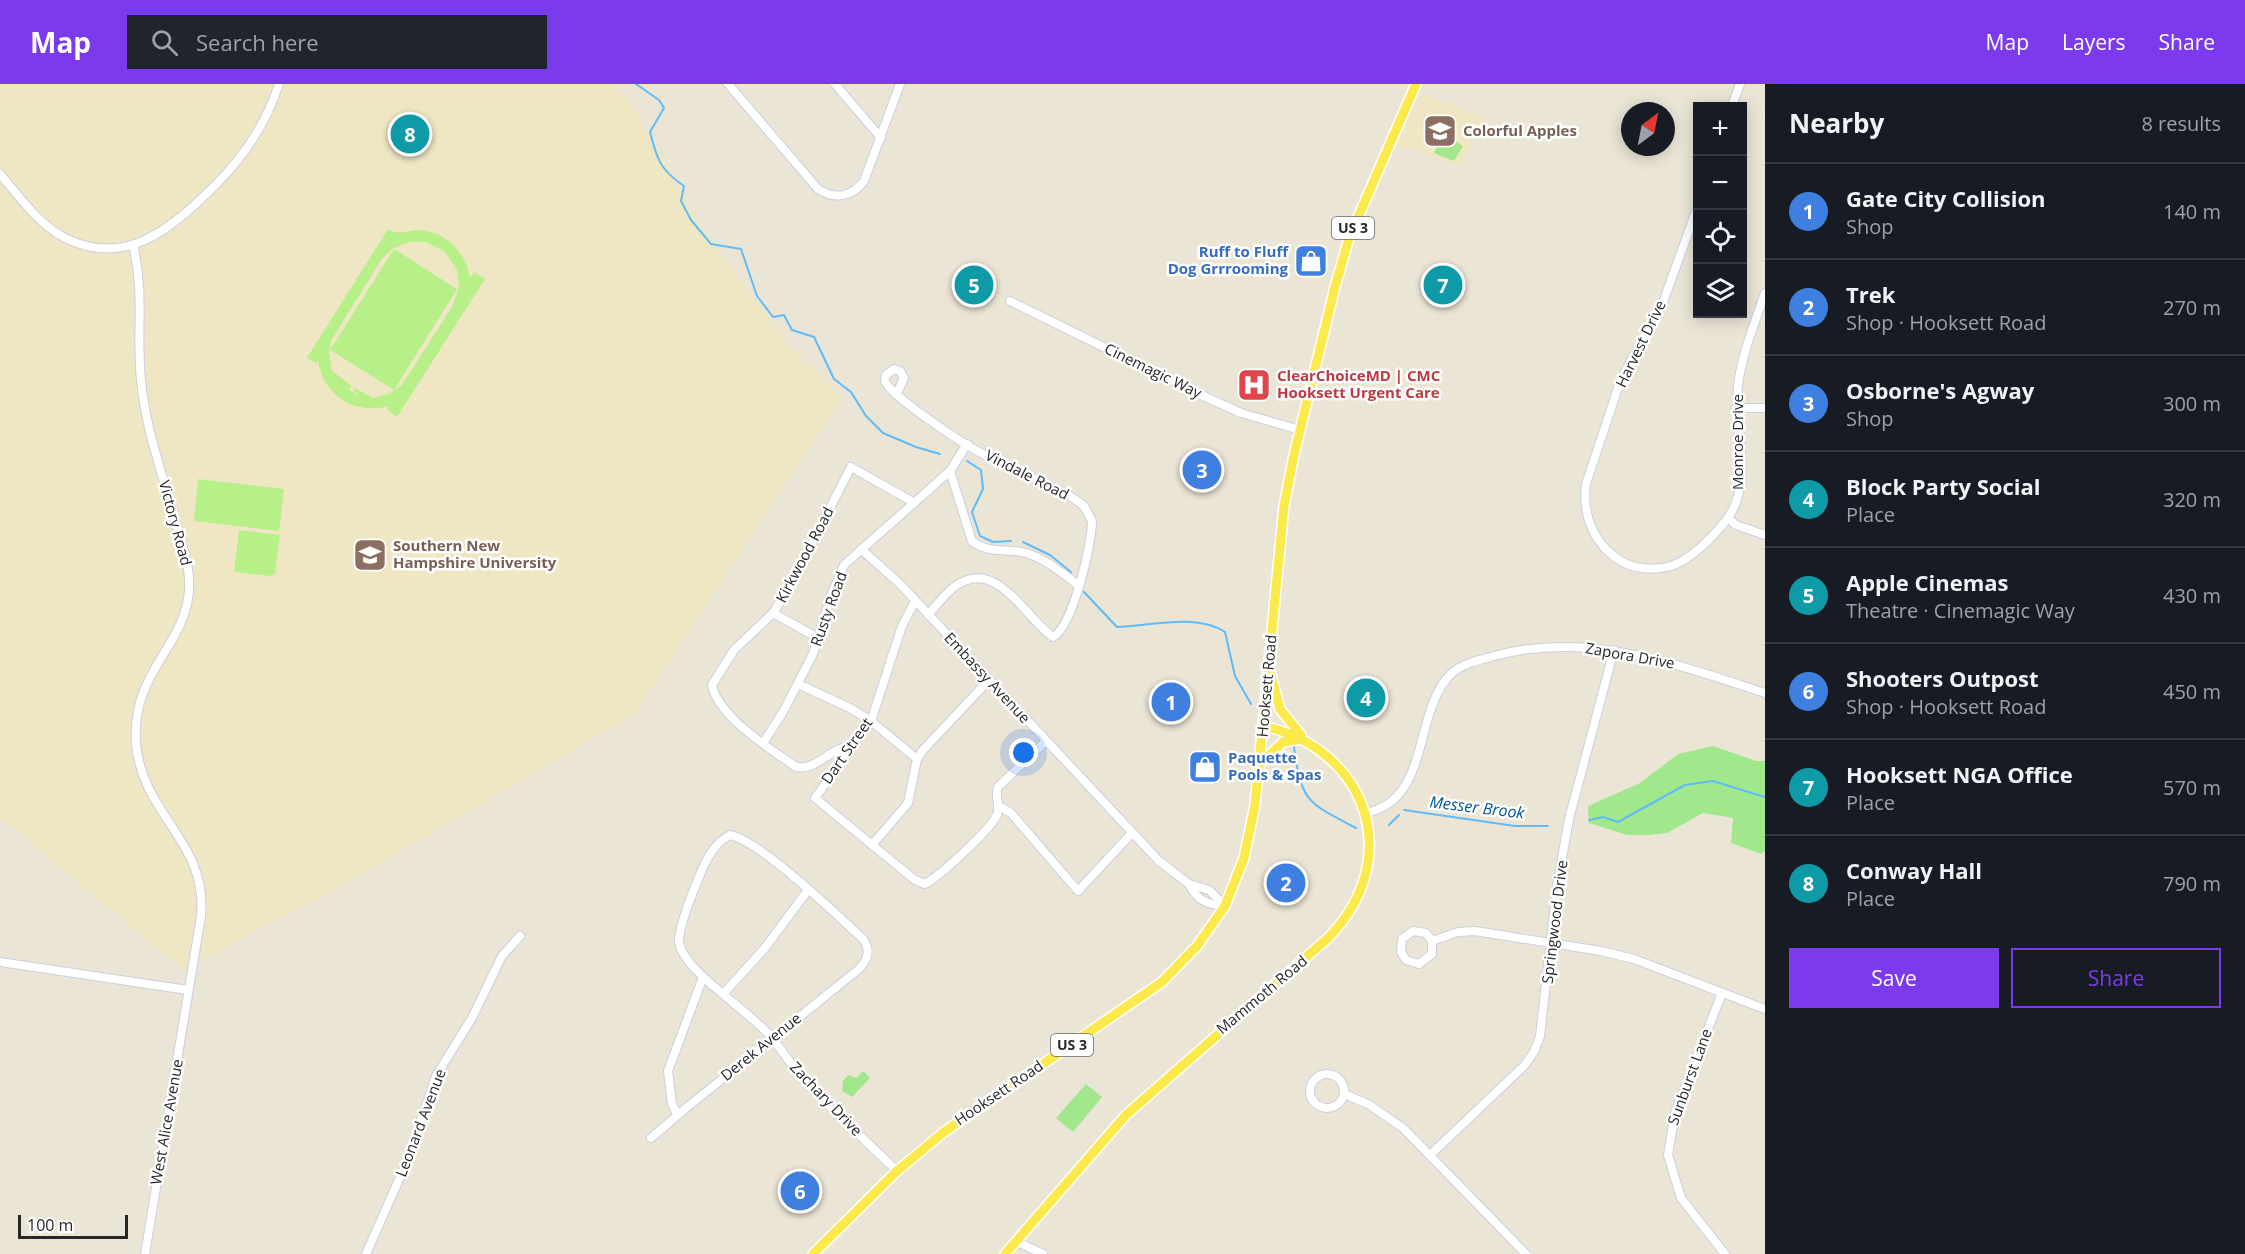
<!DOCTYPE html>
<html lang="en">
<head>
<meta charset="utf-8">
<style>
	:root { --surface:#171b24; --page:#20242c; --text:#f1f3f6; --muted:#9ea1a6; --line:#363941; --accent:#7c3aed }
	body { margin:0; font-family:"Open Sans",sans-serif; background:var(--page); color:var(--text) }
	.controls { position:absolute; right:18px; top:18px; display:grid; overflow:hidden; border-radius:0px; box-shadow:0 3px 15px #0003 }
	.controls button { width:54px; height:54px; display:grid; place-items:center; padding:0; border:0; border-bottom:2px solid var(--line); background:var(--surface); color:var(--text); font:30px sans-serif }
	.compass { position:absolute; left:1621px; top:18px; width:54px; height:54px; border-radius:50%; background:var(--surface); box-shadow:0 3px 15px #0003; rotate:32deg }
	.scale { position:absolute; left:18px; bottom:15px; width:110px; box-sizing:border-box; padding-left:6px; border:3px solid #272727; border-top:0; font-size:16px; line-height:21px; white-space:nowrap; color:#272727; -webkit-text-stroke:4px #fff; paint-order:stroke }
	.you { position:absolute; left:1024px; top:669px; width:21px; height:21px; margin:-15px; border:4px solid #fff; border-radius:50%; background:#1a73e8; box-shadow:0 0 0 9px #1a73e833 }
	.badge { display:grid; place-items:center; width:39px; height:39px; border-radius:50%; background:var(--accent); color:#fff; font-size:20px; font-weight:700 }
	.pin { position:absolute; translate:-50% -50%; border:3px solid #fff; box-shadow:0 2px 6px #0006 }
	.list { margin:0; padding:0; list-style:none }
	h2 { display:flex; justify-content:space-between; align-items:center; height:78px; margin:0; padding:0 24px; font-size:26px }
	h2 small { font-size:20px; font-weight:400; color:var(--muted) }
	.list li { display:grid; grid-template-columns:39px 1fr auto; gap:18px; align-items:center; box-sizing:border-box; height:96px; padding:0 24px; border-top:2px solid var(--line) }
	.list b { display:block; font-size:22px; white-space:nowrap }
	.list p { margin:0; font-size:20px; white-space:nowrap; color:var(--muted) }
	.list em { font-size:20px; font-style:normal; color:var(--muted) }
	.actions { display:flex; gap:12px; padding:18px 24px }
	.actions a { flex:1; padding:14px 0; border:2px solid var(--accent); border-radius:0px; text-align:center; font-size:21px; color:var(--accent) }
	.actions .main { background:var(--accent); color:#fff }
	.icon { flex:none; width:33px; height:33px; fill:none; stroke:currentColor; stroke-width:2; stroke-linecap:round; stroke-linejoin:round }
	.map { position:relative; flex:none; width:1765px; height:1170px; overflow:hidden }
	header { display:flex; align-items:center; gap:36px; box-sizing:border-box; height:84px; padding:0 30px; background:var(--accent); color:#fff }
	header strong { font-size:28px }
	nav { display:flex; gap:33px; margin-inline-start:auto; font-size:21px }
	.search { width:420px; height:54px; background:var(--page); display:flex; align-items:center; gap:15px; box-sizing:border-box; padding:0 21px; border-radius:0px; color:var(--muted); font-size:22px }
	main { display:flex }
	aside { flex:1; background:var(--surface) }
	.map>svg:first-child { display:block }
	.education { fill:#efe7c4 }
	.green { fill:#a1e88d }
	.pitch { fill:#b7f088; fill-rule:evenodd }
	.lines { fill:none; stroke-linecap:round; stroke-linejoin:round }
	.stream { stroke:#5fbcf8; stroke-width:2 }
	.minor-casing { stroke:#cccde2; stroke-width:10 }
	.major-casing { stroke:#fff; stroke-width:12 }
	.minor { stroke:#fff; stroke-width:8 }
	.major { stroke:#fce94b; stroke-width:9 }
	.labels { text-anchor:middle; stroke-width:5; stroke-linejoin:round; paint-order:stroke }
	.shield { fill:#fff; stroke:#686868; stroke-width:1.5 }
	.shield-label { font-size:14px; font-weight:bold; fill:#272727 }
	.education-label { font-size:15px; font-weight:bold; fill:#785e54; stroke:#fff; text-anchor:start }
	.shop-label { font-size:15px; font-weight:bold; fill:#366cbe; stroke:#fff; text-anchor:end }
	.street-label { font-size:15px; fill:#272727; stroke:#fff }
	.health-label { font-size:15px; font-weight:bold; fill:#be3a42; stroke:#fff; text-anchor:start }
	.water-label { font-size:16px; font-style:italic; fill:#0256a0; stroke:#fff }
</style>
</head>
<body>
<header>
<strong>Map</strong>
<div class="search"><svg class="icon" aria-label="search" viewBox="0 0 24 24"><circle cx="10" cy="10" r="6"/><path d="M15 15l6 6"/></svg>Search here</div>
<nav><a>Map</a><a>Layers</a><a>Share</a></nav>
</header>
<main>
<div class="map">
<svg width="1765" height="1170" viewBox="0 0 1765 1170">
	<rect width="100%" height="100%" fill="#ebe5d6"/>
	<g class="education">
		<polygon points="0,0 615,0 634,24 700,141 783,254 843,313 635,630 336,805 183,886 0,733"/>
		<polygon points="1422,10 1484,34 1461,82 1396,61"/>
	</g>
	<g class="green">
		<polygon points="1443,50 1463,62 1454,77 1434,69"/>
		<polygon points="1713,662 1756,677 1765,677 1765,767 1761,770 1731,759 1733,734 1703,729 1667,749 1649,751 1627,751 1589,739 1588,722 1640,699 1678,670"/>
		<polygon points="863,987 870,994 852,1013 842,1007 843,997 848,991 856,994"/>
		<polygon points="1086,1000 1102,1013 1073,1048 1056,1034"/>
	</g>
	<g class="pitch">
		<path d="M 388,145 C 399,152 407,146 419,146 C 446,147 466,169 470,194 L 474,188 L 485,195 L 397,333 L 387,326 L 389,322 C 355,331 323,312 318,276 L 316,279 L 307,274 ZM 408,158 L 426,158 L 445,168 L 457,186 L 459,203 L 452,223 L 402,301 L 388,310 L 373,314 L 355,304 L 353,307 L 359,311 L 357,311 L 340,300 L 349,305 L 352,302 L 332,287 L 329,269 L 331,257 L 381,176 L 392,165 Z"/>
		<polygon points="394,165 457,205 394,306 330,266"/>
		<polygon points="198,395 284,405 279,447 194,437"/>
		<polygon points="239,446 280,451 275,489 271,492 234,488"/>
	</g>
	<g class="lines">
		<g class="stream">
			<path d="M 636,0 L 659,16 L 664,24 L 650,48 C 657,75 660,86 684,102 L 681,117 L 691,136 L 711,160 L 741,165 L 757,212 L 773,233 L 784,231 L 792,246 L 814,253 L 834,295 L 851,308 L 866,332 L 883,349 L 916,363 L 940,370"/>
			<polyline points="967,377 981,386 983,405 972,428 980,452 993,458 1011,457"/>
			<polyline points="1023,458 1050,471 1071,488"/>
			<path d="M 1084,508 L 1117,543 C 1151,542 1196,529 1225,548 L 1235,592 L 1251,620"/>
			<path d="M 1294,663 C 1301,719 1309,719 1356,744"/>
			<polyline points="1404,726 1515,742 1548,742"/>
			<polyline points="1589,736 1603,733 1618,738 1685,701 1713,697 1765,713"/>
			<polyline points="1389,741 1399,731"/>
		</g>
		<defs>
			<g id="minor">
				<path d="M 728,0 L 818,105 C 835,116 852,113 864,97 L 900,0"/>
				<polyline points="835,0 881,54"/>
				<polyline points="1732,22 1740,0"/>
				<path d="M 0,90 C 20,113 38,140 65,154 C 119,181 162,152 200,116 C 237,82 263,48 279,0"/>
				<path d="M 1698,122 L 1662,221 L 1621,295 L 1586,400 C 1579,450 1618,497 1671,482 C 1692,475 1714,452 1727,435 C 1755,398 1733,343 1738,301 C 1742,270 1755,238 1765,209"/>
				<path d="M 133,161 C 145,211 136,248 141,296 C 145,343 162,388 174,433 C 181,457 191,482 189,508 C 183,565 131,589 136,659 C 142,732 208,757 201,832 L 145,1170"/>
				<polyline points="1010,217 1199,310 1241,329 1300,346"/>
				<path d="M 897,309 L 904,294 L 900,287 L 894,285 L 886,291 C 885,294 884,296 886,299 C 895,315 961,358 979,368 C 1009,384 1040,396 1070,412 L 1084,422 L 1092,437 C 1092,460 1073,542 1053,553 C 1025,534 995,470 953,504 C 944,511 936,522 928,531"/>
				<polyline points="1736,324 1765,324"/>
				<path d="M 950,387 L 972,457 C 987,470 1007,464 1026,469 C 1046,475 1062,489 1078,501"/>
				<polyline points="1728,434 1736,441 1765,451"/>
				<polyline points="861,465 900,500 1159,777 1189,800 1209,806 1225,822"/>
				<path d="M 915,517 L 902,542 L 871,637 L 815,714 L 915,796 L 925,800 C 939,793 990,746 997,731 C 1001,722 994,713 998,703 L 1046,657"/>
				<polyline points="773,529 818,554"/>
				<polyline points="798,600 850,624 871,637 917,675"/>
				<polyline points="763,659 783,628 813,570 831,512 844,481 950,387 967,360"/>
				<path d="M 852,663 C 830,662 818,687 796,683 C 771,665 718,633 712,601 L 734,566 L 773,529 L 788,506 L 851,383 L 913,418"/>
				<polyline points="999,722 1011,729 1078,807 1132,749"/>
				<path d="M 1365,729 C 1432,717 1412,626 1452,589 C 1463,579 1480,576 1494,572 C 1587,546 1678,581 1765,609"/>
				<polyline points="872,761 908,719 917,675 923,666 989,596"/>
				<path d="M 1189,800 C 1197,816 1207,821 1225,822"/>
				<polyline points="1432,857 1426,849 1413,847 1402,855 1401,868 1406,876 1419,880 1432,870 1432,857 1458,848 1475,847 1601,867 1634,875 1765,925"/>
				<polyline points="0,878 188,906"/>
				<polyline points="724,909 764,865 808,806"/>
				<polyline points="1722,909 1675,1029 1668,1071 1681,1114 1725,1170"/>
				<circle cx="1327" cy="1007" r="17"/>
				<polyline points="1344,1010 1368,1020 1403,1044 1526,1170"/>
				<polyline points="677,1030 672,1020 668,987 703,893"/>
				<path d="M 651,1054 L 686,1024 L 859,885 C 868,875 871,866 863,855 C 837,831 759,756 730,751 C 711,760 702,785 695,803 C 689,818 680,840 679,856 C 679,885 752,928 772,954 L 799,990 L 828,1021 L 897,1087"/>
				<polyline points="1430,1071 1524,982 1534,968 1540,952 1557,802 1569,735 1614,566"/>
				<polyline points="1015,1157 1043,1170"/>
				<polyline points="366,1170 409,1073 436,992 472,934 502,872 520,852"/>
			</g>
			<g id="major">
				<polyline points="1270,587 1280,625 1301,651"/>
				<polyline points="1260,680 1283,658 1302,655"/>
				<polyline points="813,1170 897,1087 944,1048 1162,898 1197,862 1225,822 1244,774 1255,721 1284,422 1294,371 1335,203 1349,154 1416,0"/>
				<path d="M 1005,1170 L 1126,1031 L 1328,854 C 1405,776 1369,665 1263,642"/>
			</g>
		</defs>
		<use href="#minor" class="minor-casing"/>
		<use href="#major" class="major-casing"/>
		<use href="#minor" class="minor"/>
		<use href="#major" class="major"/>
	</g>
	<defs>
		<symbol id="school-square" viewBox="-11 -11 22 22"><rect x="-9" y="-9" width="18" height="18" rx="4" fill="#8d6e63" stroke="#fff"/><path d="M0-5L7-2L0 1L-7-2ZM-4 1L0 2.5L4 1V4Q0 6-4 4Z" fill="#fff"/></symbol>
		<symbol id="shop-square" viewBox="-11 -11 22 22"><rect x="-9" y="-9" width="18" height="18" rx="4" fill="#3f7fe0" stroke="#fff"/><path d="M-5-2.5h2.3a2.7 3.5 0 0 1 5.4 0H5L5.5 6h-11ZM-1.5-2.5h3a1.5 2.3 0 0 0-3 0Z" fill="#fff"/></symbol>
		<symbol id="hospital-square" viewBox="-11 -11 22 22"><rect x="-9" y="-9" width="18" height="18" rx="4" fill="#e0444e" stroke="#fff"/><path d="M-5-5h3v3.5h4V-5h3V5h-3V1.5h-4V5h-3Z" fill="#fff"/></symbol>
		<symbol id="university-square" viewBox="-11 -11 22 22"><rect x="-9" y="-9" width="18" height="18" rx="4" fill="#8d6e63" stroke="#fff"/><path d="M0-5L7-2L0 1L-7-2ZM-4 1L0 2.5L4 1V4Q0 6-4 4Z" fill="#fff"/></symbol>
	</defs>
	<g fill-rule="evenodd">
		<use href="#school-square" x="1421" y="28" width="38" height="38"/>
		<use href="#shop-square" x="1292" y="158" width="38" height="38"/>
		<use href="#hospital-square" x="1235" y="282" width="38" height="38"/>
		<use href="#university-square" x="351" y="452" width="38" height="38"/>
		<use href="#shop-square" x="1186" y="664" width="38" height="38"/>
	</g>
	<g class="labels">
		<g class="shield">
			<rect x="1332" y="133" width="42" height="22" rx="4.5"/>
			<rect x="1051" y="950" width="42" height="22" rx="4.5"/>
		</g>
		<g class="shield-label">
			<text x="1353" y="149">US 3</text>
			<text x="1072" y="966">US 3</text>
		</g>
		<g class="education-label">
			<text x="1463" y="52">Colorful Apples</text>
			<text x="393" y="467">Southern New<tspan x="393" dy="17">Hampshire University</tspan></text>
		</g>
		<g class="shop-label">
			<text x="1288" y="173">Ruff to Fluff<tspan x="1288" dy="17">Dog Grrrooming</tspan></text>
			<text x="1228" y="679" text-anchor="start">Paquette<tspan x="1228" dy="17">Pools &amp; Spas</tspan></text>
		</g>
		<g class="street-label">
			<text transform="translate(1641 260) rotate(-64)" y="5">Harvest Drive</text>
			<text transform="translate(1153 287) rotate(26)" y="5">Cinemagic Way</text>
			<text transform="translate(1738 358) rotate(-90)" y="5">Monroe Drive</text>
			<text transform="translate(1027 391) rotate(27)" y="5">Vindale Road</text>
			<text transform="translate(175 439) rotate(75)" y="5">Victory Road</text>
			<text transform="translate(805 471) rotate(-62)" y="5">Kirkwood Road</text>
			<text transform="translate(829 525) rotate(-70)" y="5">Rusty Road</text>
			<text transform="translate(1630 572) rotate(10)" y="5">Zapora Drive</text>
			<text transform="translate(987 594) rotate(47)" y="5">Embassy Avenue</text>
			<text transform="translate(1267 602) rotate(-85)" y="5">Hooksett Road</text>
			<text transform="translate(847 667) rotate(-55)" y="5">Dart Street</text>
			<text transform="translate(1555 838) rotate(-83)" y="5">Springwood Drive</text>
			<text transform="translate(1262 911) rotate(-40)" y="5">Mammoth Road</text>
			<text transform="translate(761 963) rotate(-39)" y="5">Derek Avenue</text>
			<text transform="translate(1690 993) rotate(-70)" y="5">Sunburst Lane</text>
			<text transform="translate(999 1009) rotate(-34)" y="5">Hooksett Road</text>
			<text transform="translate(826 1015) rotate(46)" y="5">Zachary Drive</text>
			<text transform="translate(167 1038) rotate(-80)" y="5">West Alice Avenue</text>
			<text transform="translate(421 1039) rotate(-69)" y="5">Leonard Avenue</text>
		</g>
		<g class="health-label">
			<text x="1277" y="297">ClearChoiceMD | CMC<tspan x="1277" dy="17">Hooksett Urgent Care</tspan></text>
		</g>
		<g class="water-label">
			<text transform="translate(1477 723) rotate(7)" y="6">Messer Brook</text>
		</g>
	</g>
</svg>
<div class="controls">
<button>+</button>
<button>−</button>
<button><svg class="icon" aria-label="locate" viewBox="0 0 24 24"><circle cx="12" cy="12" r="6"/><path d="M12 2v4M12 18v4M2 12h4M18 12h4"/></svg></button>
<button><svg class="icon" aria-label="layers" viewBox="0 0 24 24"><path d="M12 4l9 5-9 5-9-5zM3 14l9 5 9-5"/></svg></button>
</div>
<svg class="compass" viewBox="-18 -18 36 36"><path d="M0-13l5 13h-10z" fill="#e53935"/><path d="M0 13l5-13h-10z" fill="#9ea1a6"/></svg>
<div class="scale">100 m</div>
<div class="you"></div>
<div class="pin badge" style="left:1171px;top:618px;background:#3f7fe0">1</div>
<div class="pin badge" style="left:1286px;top:799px;background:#3f7fe0">2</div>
<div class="pin badge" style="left:1202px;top:386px;background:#3f7fe0">3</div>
<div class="pin badge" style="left:1366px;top:614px;background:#0f9aa8">4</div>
<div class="pin badge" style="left:974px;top:201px;background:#0f9aa8">5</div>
<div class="pin badge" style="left:800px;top:1107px;background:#3f7fe0">6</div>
<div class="pin badge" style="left:1443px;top:201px;background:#0f9aa8">7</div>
<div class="pin badge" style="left:410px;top:50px;background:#0f9aa8">8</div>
</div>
<aside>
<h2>Nearby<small>8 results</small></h2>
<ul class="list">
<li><span class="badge" style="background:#3f7fe0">1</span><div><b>Gate City Collision</b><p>Shop</p></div><em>140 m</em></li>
<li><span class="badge" style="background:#3f7fe0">2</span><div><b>Trek</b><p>Shop · Hooksett Road</p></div><em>270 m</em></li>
<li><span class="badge" style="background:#3f7fe0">3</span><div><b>Osborne's Agway</b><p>Shop</p></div><em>300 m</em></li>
<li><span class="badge" style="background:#0f9aa8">4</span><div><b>Block Party Social</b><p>Place</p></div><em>320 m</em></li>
<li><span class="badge" style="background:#0f9aa8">5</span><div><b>Apple Cinemas</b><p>Theatre · Cinemagic Way</p></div><em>430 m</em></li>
<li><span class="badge" style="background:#3f7fe0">6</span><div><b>Shooters Outpost</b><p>Shop · Hooksett Road</p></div><em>450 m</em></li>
<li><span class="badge" style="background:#0f9aa8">7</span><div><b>Hooksett NGA Office</b><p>Place</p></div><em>570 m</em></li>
<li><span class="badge" style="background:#0f9aa8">8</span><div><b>Conway Hall</b><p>Place</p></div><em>790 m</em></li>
</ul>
<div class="actions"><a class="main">Save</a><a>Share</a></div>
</aside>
</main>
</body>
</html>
